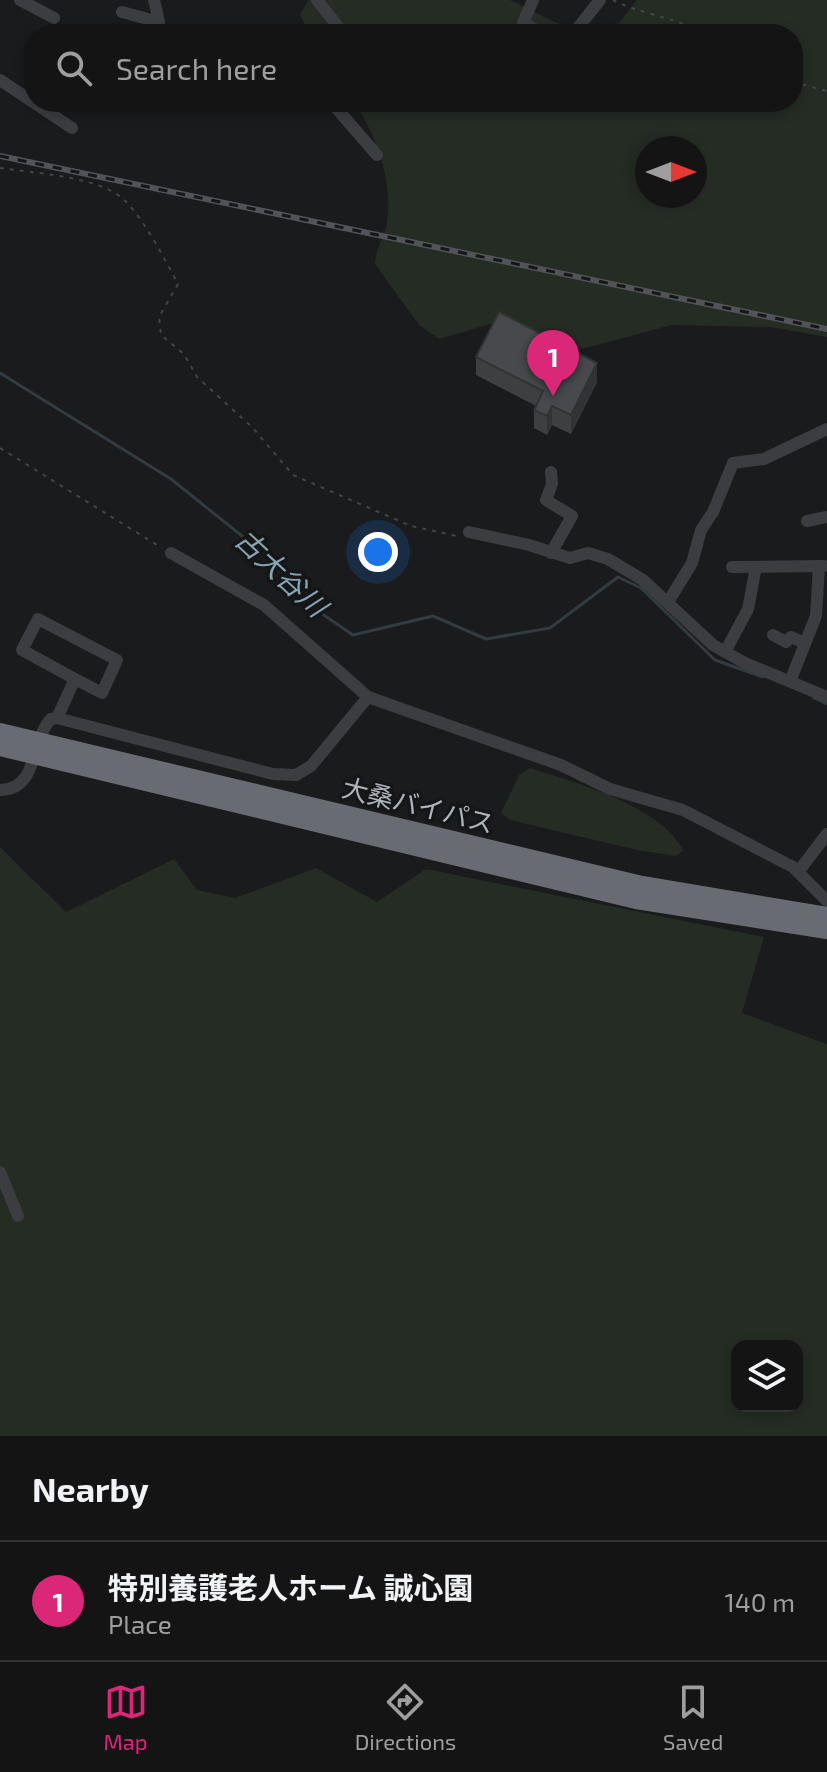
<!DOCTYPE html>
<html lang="en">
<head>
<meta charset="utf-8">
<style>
	:root { --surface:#141415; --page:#1d1d1e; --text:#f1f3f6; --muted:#9d9ea0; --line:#333334; --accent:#db2777 }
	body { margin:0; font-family:"Exo 2","Noto Sans JP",sans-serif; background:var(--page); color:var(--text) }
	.controls { position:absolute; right:24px; bottom:24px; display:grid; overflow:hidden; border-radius:16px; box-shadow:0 4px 12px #0003 }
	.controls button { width:72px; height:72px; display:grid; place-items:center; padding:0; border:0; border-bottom:2px solid var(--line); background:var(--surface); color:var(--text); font:40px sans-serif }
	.compass { position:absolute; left:635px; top:136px; width:72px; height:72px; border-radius:50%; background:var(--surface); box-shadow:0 4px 12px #0003; rotate:90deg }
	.you { position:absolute; left:378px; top:552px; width:28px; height:28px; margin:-20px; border:6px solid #fff; border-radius:50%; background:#1a73e8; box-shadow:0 0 0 12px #1a73e833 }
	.badge { display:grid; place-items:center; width:52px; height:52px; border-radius:50%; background:var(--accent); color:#fff; font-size:26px; font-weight:700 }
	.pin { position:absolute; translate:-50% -66px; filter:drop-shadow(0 2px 4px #0008) }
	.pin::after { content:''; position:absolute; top:42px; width:28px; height:24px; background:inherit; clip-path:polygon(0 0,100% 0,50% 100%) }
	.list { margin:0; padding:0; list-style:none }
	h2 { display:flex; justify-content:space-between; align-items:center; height:104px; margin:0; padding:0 32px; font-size:34px }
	h2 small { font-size:26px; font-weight:400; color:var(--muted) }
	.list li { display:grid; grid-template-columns:52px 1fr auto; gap:24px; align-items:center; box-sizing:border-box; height:120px; padding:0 32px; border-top:2px solid var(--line) }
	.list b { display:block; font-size:30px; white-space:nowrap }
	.list p { margin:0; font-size:26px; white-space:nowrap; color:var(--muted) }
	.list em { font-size:26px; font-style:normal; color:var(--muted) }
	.icon { flex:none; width:44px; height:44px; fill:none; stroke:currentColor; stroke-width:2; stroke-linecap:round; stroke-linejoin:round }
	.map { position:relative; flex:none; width:827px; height:1436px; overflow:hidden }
	.search { position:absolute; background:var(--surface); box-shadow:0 4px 12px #0003; left:24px; right:24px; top:24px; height:88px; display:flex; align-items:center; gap:20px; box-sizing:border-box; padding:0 28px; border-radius:32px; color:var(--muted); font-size:30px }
	.sheet { height:224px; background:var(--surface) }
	nav { display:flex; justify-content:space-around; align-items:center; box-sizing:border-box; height:112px; border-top:2px solid var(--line); background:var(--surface); font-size:22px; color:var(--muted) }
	nav a { display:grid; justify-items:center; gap:4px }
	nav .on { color:var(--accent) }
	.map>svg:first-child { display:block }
	.green { fill:#242c24; fill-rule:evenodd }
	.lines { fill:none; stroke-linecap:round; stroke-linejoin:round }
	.stream { stroke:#313b40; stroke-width:3 }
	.path { stroke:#424448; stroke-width:2; stroke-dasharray:4 6; stroke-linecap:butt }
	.minor { stroke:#3b3d41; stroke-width:12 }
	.highway { stroke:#686c72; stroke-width:18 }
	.rail-casing { stroke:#515358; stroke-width:6 }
	.rail { stroke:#151617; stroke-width:3; stroke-dasharray:9; stroke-linecap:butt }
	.wall { fill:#3d3f41 }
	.shaded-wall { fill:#323335 }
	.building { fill:#47494c; stroke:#323335; stroke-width:2 }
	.labels { text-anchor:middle; stroke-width:7; stroke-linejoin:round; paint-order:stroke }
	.street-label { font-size:26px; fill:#aeb4bb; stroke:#151617 }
	.water-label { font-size:28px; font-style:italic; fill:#87a5b3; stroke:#151617 }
</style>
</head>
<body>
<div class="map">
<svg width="827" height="1436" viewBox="0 0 827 1436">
	<rect width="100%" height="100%" fill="#1a1b1c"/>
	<g class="green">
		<path d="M 309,0 L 510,0 L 557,23 L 590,32 L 619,23 L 637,0 L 827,0 L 827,337 L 770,327 L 672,325 L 552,357 L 494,323 L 439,339 L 419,325 L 375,264 C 375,248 385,237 387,222 C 393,182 377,136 354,102 L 793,102 L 793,34 L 309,34 L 300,14 ZM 647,148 L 695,148 L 695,196 L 647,196 Z"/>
		<path d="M 530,768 C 574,782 661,806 683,850 L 676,856 L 637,850 L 510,820 L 501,813 L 519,775 Z"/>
		<path d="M 0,847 L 66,912 L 174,859 L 197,890 L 235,898 L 316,868 L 377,902 L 426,869 L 764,937 L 742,1013 L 827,1044 L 827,1436 L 0,1436 ZM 737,1346 L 797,1346 L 797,1406 L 737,1406 Z"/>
	</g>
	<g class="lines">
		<g class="stream">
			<polyline points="0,373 171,479 272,560 302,600 353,635 433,616 486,639 550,628 618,577 641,588 715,660 763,677"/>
			<polyline points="814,698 827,704"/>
		</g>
		<g class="path">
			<path d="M 613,0 C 636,13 690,21 703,34"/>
			<polyline points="793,82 827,91"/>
			<path d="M 0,168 C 30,172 90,177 115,193 C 138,206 165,260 178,284 L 159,317 L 161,335 L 184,354 L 197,377 L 252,427 L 293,475 L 411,526 L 457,536"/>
			<polyline points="0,448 162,548"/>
		</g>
		<g class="minor">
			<polyline points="20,0 54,18"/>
			<polyline points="317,0 344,34"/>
			<polyline points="533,0 523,23 545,34"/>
			<polyline points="122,12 159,22 154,0"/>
			<polyline points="573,34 600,0"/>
			<polyline points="0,80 72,128"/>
			<polyline points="331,102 377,155"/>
			<polyline points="551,472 552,484 546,500 572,516 551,553"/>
			<polyline points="807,521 827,517"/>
			<polyline points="469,532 529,545 570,558 588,553 608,559 643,580 713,645 745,663 827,697"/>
			<polyline points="171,553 264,605 368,697 561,765 610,789 683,810 793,867 827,901"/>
			<polyline points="732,567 824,566"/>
			<polyline points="668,602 692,563 701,530 713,512 733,463 764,459 827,429"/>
			<polyline points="773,635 786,642 791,637 805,643"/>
			<polyline points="725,652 748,609 756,567"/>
			<polyline points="791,679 816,616 819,566"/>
			<polyline points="57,718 75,679 102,693 117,660 38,619 22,650 75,679"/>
			<path d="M 0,790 C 39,790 31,739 51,719 L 57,718 L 273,774 L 296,775 L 311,766 L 368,697"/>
			<polyline points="798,872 827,834"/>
			<polyline points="0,1172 18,1216"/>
		</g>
		<g class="highway">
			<polyline points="0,732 642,885 827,916"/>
			<polyline points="0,747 636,900 827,930"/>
		</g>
		<defs>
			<polyline id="rail" points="0,156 827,329"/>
		</defs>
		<use href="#rail" class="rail-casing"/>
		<use href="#rail" class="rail"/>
	</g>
	<polygon class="wall" points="476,357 597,382 571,434 552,425 547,435 534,428 534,410 536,406 476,375"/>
	<g class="shaded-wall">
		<polygon points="597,363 597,382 571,434 571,415"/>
		<polygon points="552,406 552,425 547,435 547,416"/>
	</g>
	<polygon class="building" points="499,312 597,363 571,415 552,406 547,416 534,410 543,391 476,357"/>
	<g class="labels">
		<g class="street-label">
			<text transform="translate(418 806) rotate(14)" y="9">大桑バイパス</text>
		</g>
		<g class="water-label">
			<text transform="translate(281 573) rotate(43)" y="10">古大谷川</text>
		</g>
	</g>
</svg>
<div class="controls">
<button><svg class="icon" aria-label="layers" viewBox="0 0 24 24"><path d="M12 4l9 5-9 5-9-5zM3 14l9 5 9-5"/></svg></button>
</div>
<svg class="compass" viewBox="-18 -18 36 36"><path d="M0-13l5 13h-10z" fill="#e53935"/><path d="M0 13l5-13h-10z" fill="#9d9ea0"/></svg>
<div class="you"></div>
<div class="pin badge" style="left:553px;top:396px">1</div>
<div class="search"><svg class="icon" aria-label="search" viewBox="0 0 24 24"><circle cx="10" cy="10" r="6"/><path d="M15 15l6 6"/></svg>Search here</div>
</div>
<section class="sheet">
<h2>Nearby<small></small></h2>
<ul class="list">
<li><span class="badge">1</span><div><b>特別養護老人ホーム 誠心園</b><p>Place</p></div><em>140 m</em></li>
</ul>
</section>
<nav>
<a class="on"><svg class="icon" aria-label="map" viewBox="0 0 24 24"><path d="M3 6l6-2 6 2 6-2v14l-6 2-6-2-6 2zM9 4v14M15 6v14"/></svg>Map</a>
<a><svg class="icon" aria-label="directions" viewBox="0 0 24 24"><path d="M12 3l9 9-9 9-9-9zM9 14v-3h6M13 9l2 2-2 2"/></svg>Directions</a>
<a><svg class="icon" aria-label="saved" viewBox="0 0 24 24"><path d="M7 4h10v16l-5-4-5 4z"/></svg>Saved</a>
</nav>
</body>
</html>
